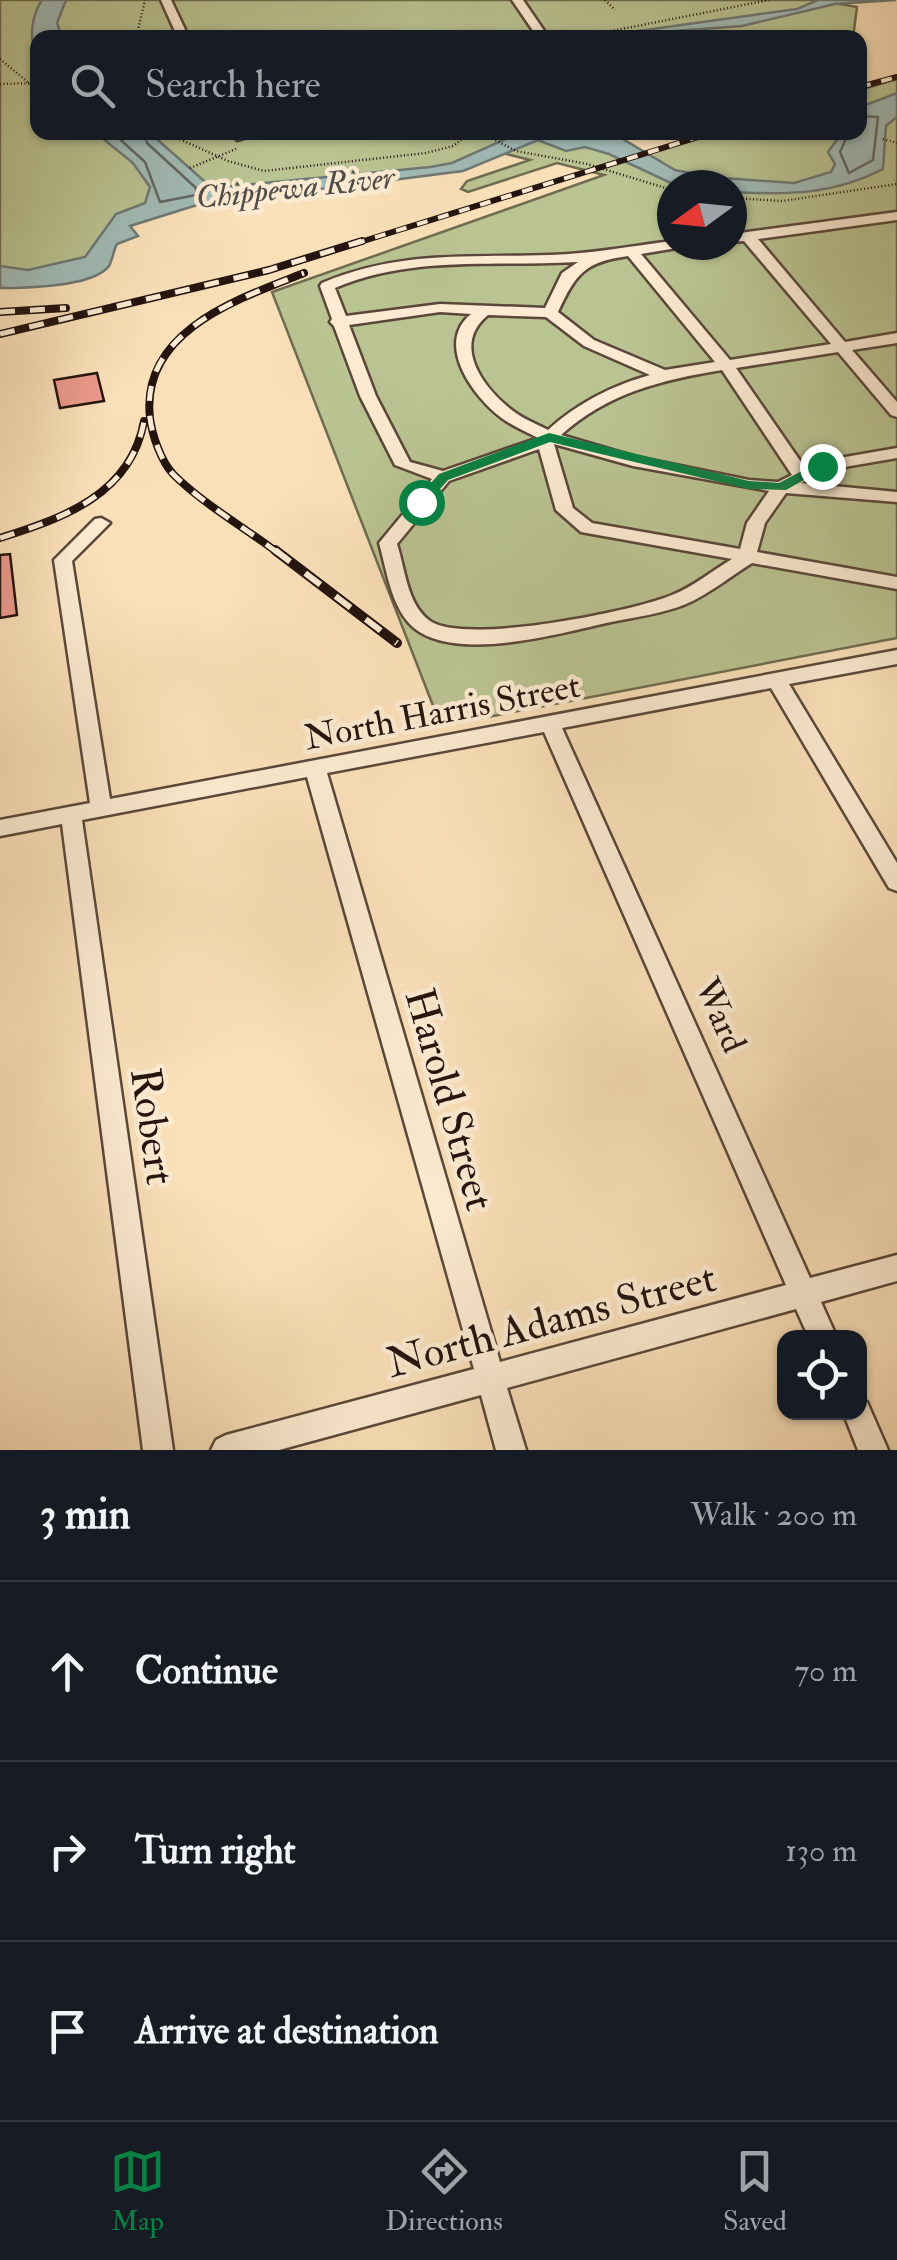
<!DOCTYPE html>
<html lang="en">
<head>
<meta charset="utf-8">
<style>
	:root { --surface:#171b24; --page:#242831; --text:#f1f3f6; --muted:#9ea1a6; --line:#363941; --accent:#0b8043 }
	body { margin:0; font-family:"IM FELL Double Pica",serif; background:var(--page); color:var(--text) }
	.controls { position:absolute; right:30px; bottom:30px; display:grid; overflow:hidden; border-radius:20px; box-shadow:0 2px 8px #0004 }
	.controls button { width:90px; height:90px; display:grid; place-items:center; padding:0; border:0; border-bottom:2px solid var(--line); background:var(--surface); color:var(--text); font:50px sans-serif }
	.compass { position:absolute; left:657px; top:170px; width:90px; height:90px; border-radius:50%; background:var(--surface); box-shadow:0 2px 8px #0004; rotate:255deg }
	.stop { position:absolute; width:30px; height:30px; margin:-22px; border:8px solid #0b8043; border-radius:50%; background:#fff }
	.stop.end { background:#0b8043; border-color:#fff; box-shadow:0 2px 10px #0008 }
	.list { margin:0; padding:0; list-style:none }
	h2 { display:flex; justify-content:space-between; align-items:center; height:130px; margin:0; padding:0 40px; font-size:42px }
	h2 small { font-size:32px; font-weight:400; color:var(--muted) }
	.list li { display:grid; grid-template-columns:65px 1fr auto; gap:30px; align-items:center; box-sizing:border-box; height:180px; padding:0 40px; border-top:2px solid var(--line) }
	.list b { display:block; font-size:38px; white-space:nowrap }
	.list em { font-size:32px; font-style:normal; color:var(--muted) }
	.icon { flex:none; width:55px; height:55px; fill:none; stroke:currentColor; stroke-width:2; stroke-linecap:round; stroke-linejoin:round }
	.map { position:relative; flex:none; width:897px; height:1450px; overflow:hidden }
	.search { position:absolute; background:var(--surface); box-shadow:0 2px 8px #0004; left:30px; right:30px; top:30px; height:110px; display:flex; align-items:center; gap:25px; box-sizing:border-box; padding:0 35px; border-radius:20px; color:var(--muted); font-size:38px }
	.sheet { height:670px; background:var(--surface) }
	nav { display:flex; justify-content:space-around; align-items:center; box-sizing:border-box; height:140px; border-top:2px solid var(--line); background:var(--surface); font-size:28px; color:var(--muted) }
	nav a { display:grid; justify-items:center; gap:5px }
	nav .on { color:var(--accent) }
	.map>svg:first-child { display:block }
	.green { fill:#bac392; stroke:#6f6c50; stroke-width:2.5; fill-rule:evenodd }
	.water { fill:#a1bbb7; stroke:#6f7874; stroke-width:2.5 }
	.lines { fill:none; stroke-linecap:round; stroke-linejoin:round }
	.shore { stroke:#626863; stroke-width:2.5 }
	.building { fill:#eb9a8d; stroke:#24140f; stroke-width:2.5 }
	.minor-casing { stroke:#5a473a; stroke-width:5 }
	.path { stroke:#24140f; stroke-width:2.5; stroke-dasharray:1 2.5; stroke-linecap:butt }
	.minor { fill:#fcebd2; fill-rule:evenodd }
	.rail-far2-casing { stroke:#24140f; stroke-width:6 }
	.rail-far1-casing { stroke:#24140f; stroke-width:8 }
	.rail-casing { stroke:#24140f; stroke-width:10 }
	.rail-far2 { stroke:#fcebd2; stroke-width:4; stroke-dasharray:11; stroke-linecap:butt }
	.rail-far1 { stroke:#fcebd2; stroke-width:5; stroke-dasharray:15; stroke-linecap:butt }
	.rail { stroke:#fcebd2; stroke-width:6; stroke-dasharray:19; stroke-linecap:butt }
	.route { fill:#0b8043 }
	.labels { text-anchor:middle; stroke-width:9; stroke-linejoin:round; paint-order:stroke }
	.far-water-label { font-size:32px; font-style:italic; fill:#504e4a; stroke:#fcebd2 }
	.street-label { font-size:35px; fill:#24140f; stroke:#fcebd2 }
	.near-street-label { font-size:42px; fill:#24140f; stroke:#fcebd2 }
</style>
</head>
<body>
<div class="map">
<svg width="897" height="1450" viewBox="0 0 897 1450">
	<rect width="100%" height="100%" fill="#fae0b9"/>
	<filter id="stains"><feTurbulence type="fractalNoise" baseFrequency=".002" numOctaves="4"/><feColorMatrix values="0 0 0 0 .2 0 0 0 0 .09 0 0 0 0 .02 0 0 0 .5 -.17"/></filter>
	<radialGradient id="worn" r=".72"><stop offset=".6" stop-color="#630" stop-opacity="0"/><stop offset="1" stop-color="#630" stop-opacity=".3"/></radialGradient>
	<path class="green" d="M 0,0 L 832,0 L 829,2 L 857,7 L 853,38 L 38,38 L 38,132 L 603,132 L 592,138 L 633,158 L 718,133 L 860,132 L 860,90 L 897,79 L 897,638 L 441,726 L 272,292 L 604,175 L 557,163 L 468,192 L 461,189 L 467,181 L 530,160 L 495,151 L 453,171 L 272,185 L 125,218 L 94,267 L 0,281 ZM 672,185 L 732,185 L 732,245 L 672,245 Z"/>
	<g class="water">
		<path d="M 42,0 L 66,0 L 57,23 L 62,37 L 38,38 L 37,54 C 28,38 32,15 42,0 Z"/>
		<polygon points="818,0 896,0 835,4 742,26 595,37 797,9"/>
		<path d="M 897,93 L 897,117 L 886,126 L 883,169 C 833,195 787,195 732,192 L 732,185 L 675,185 L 609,154 L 585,147 L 566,151 L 538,140 L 463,171 L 197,205 L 130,226 L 138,236 L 117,244 C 114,249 112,261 109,266 C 93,287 24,288 0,288 L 0,266 L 28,270 L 85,257 L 116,214 L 145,203 L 150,187 L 133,163 L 96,133 L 150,133 L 212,188 L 430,167 L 452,163 L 515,135 L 611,132 L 675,170 L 709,177 L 794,183 L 831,172 L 835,164 L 828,152 L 842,133 L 860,132 L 863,106 Z"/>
	</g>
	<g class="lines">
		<g class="shore">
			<polyline points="112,132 145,162 160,202 196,195 196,188 147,143 144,132"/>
			<polyline points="849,132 840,152 849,173 873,160 878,117 860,116"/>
		</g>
	</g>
	<g class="building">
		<polygon points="97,373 104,401 60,408 54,380"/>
		<polygon points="10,554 17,615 0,618 0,555"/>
	</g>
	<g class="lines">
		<defs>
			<g id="minor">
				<polygon points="161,0 171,0 189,38 178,38"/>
				<polygon points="512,0 523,0 549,38 538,38"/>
				<polygon points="232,132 245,132 247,137 237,140"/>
				<path d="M 897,212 L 897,220 L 758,239 L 845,342 L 897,333 L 897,343 L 852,350 L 897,402 L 897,417 L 891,415 L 838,352 L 736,368 L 805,468 L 822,461 L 897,448 L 897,458 L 827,470 L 801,483 L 897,492 L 897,502 L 786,493 L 765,523 L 757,552 L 897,577 L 897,589 L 752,563 C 731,576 709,594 686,604 C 662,614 635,617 611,622 C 561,633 457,663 414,628 C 391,608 387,571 379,543 L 432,479 L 395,465 L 360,396 L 334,326 L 330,322 L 332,319 L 320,286 L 322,283 C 400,250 468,258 550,255 C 591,254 631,246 672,241 L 672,245 L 679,245 L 677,248 L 641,254 L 730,360 L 831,344 L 744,241 L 732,242 L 732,234 ZM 628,256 L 715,362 L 665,370 L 594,340 L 558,312 C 576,273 585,262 628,256 ZM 578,262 L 562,273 L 545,308 L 440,304 L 346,316 L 335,288 C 413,255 495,267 578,262 ZM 440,312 L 471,314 C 434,344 474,398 503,419 C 514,427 527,432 538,438 L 443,471 L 410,462 L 376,396 L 349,325 ZM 488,315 L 546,317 L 584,346 L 650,375 C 611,386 578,403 548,430 C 537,424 523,419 513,411 C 483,388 451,345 488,315 ZM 722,370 L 792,475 L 778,482 L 749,480 L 636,457 L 561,435 C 608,393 661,380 722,370 ZM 554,444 L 633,466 L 769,491 L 747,523 L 740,549 L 592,523 L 573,508 ZM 539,449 L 556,510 L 581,532 L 732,559 C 712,571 693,587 672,595 C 632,612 464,645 430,621 C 407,605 405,568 397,544 L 449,481 Z"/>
				<path d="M 101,518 L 110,523 L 72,561 L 110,799 L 897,650 L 897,664 L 789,684 L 897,863 L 897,891 L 889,888 L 771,688 L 562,728 L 810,1278 L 897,1255 L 897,1281 L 821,1302 L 837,1338 L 809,1338 L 796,1309 L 507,1388 L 526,1450 L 496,1450 L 481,1395 L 279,1450 L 211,1450 L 216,1440 L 226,1435 L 474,1369 L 307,777 L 82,820 L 173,1450 L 143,1450 L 62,824 L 0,836 L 0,820 L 90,803 L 54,560 L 95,519 ZM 544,732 L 786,1285 L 500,1362 L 327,773 Z"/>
				<polygon points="860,1399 867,1402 888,1450 858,1450 843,1412 860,1412"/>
			</g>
		</defs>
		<use href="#minor" class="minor-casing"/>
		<g class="path">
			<polyline points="605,0 615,10"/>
			<polyline points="136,38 145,0"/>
			<polyline points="576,38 769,0"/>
			<polyline points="0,59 30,84"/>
			<polyline points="0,84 38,83"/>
			<polyline points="164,132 228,161 264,171 426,153 453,146 471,132"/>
			<polyline points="480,132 516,151 587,164 672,190"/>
			<polyline points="883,139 897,143"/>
			<polyline points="190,168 236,149"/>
			<polyline points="732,198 782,201 897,184"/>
		</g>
		<use href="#minor" class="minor"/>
		<defs>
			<g id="rail-far2">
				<polyline points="860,87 897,77"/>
				<polyline points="354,244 714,132"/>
			</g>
			<g id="rail-far1">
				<polyline points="0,312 66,308"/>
				<polyline points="0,334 269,270 362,241"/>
				<path d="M 0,538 C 64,518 131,494 144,421"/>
				<path d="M 278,553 C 244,527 203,504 173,474 C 161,461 152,435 150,418 C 140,331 238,299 304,273"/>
			</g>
			<polyline id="rail" points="275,550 397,643"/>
		</defs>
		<use href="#rail-far2" class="rail-far2-casing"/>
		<use href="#rail-far1" class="rail-far1-casing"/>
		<use href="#rail" class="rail-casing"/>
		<use href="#rail-far2" class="rail-far2"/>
		<use href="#rail-far1" class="rail-far1"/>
		<use href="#rail" class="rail"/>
	</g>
	<polygon class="route" points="549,433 749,481 779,483 817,463 829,466 786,490 749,489 550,442 448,480 426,505 414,502 439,474"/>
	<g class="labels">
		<g class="far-water-label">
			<text transform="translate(295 187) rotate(-6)" y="11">Chippewa River</text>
		</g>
		<g class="street-label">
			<text transform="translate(442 711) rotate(-11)" y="12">North Harris Street</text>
			<text transform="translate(721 1015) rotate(66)" y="12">Ward</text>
		</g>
		<g class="near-street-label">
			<text transform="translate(451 1099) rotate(74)" y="15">Harold Street</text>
			<text transform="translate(154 1126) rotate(82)" y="15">Robert</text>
			<text transform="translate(551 1319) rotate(-15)" y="15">North Adams Street</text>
		</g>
	</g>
	<rect width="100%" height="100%" filter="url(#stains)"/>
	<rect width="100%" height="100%" fill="url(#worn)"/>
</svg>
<div class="controls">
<button><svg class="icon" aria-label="locate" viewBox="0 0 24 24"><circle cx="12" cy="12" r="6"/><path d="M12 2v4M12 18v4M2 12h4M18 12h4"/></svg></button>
</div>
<svg class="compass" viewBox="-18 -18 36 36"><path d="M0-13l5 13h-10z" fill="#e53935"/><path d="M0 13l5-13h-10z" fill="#9ea1a6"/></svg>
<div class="stop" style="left:421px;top:502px"></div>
<div class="stop end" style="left:822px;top:466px"></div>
<div class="search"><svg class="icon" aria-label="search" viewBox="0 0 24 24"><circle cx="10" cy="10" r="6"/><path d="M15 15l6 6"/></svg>Search here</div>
</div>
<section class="sheet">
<h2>3 min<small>Walk · 200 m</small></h2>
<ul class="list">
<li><svg class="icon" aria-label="ahead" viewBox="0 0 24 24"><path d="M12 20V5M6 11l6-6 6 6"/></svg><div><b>Continue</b></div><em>70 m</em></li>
<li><svg class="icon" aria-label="right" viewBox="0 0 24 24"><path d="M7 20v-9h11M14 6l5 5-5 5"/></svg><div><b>Turn right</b></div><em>130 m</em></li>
<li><svg class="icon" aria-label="arrive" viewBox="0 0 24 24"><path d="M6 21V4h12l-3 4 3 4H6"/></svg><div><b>Arrive at destination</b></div></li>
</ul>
</section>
<nav>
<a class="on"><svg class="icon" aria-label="map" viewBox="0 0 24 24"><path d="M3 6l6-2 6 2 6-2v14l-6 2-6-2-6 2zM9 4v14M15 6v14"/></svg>Map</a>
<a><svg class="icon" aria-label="directions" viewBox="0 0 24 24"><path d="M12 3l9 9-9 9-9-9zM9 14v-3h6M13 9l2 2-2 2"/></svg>Directions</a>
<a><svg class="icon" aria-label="saved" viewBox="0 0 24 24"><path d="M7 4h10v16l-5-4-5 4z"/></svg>Saved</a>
</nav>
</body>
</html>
